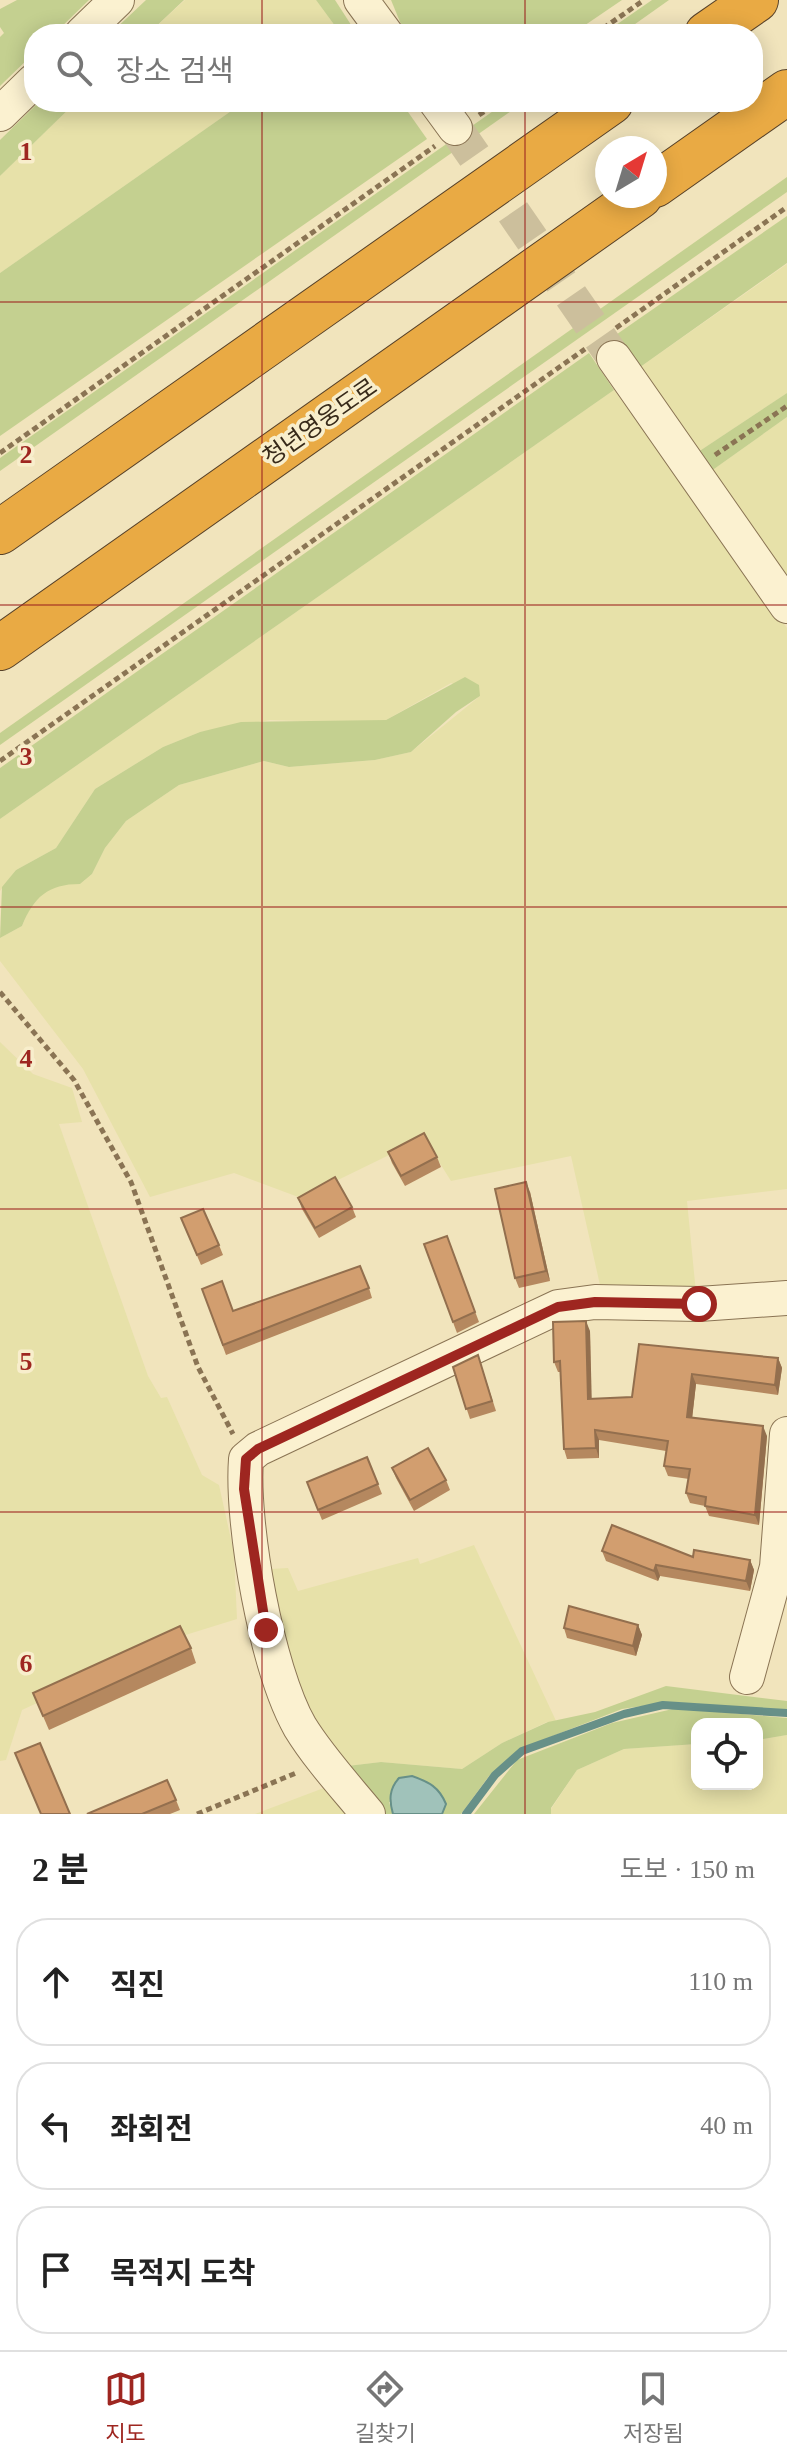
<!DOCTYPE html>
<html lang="ko">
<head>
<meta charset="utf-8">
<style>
	:root { --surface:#fff; --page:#f6f6f6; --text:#222; --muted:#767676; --line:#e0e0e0; --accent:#9e2620 }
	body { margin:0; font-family:"Times New Roman","Noto Sans KR",serif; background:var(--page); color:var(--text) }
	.controls { position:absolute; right:24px; bottom:24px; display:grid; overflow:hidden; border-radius:16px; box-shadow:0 4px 20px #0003 }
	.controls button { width:72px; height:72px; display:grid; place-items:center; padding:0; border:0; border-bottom:2px solid var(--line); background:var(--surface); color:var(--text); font:40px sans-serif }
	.compass { position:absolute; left:595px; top:136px; width:72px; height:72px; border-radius:50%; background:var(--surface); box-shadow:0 4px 20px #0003; rotate:38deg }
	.stop { position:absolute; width:24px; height:24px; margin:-18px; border:6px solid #9e2620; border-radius:50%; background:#fff }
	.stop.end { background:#9e2620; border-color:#fff; box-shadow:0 2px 8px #0008 }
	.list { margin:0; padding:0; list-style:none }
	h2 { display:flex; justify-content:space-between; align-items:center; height:104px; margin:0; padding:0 32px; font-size:34px }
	h2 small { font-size:26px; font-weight:400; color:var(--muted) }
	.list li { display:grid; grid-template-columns:52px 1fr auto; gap:24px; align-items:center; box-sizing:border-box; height:128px; margin:0 16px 16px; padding:0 16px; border:2px solid var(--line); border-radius:32px }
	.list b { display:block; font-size:30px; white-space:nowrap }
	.list em { font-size:26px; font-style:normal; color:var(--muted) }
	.icon { flex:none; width:44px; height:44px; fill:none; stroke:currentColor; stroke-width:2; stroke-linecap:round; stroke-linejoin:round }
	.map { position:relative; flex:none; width:787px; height:1814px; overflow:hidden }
	.search { position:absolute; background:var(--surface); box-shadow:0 4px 20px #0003; left:24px; right:24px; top:24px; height:88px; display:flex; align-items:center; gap:20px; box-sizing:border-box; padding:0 28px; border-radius:32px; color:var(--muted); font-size:30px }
	.sheet { height:536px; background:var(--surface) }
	nav { display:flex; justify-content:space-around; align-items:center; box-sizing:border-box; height:112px; border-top:2px solid var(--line); background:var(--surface); font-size:22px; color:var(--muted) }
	nav a { display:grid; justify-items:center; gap:4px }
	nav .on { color:var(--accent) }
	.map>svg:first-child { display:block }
	.farmland { fill:#e7e1a9 }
	.green { fill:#c4d090 }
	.water { fill:#a0c2ba; stroke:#679088; stroke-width:2 }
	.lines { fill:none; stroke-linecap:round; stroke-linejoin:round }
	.stream { stroke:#679088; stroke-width:8 }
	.minor-tunnel { stroke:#ccbf9c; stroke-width:34; stroke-dasharray:34 17; stroke-linecap:butt }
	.minor-casing { stroke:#8a7454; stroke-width:36 }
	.highway-casing { stroke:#574129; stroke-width:46 }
	.path { stroke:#8a7454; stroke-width:5; stroke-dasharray:6 4; stroke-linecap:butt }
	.minor { stroke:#fbf1d0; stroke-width:34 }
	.highway { stroke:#e9aa44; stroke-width:44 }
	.wall { fill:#b5885f }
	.shaded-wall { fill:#936f4e }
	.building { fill:#d29e6f; stroke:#936f4e; stroke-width:2 }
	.route { stroke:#9e2620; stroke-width:10 }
	.grid { fill:none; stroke:#9e2620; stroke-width:2; stroke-opacity:0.55 }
	.labels { text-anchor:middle; stroke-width:7; stroke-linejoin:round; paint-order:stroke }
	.street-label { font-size:24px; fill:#382a1a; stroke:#f8eecc }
	.grid-label { font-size:26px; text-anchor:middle; font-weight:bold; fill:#9e2620; stroke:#f8eecc; stroke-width:7; stroke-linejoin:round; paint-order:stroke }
</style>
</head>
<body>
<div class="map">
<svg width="787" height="1814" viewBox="0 0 787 1814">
	<rect width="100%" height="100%" fill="#f1e4bc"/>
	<g class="farmland">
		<polygon points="185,0 316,0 341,34 148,34"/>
		<polygon points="76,102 244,102 0,273 0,176"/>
		<polygon points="787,264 787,393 695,454 636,370"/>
		<polygon points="614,390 787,628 787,1189 687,1201 696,1293 602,1294 571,1156 451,1181 424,1138 301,1198 234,1173 150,1197 83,1069 0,961 0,938 22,926 29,910 44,891 63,884 80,884 92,874 105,848 126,821 179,785 264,761 289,767 375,760 411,752 480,696 451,683 386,720 357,723 270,720 200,732 163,747 95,789 56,848 16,870 0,891 0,819"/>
		<polygon points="787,417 787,588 707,474"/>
		<polygon points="0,1042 33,1074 72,1088 82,1122 59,1124 148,1376 161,1398 167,1397 202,1475 219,1485 234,1553 237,1619 179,1637 22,1710 6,1760 0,1761"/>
		<polygon points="474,1545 557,1723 547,1722 502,1743 462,1769 381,1762 339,1767 293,1693 271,1569 288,1568 298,1591 418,1558 420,1564"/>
		<polygon points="787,1735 787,1814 551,1814 551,1809 577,1770 624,1749 697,1744 697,1784 757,1784 757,1740"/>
		<polygon points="329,1786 353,1814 255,1814"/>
	</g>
	<g class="green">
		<polygon points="17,0 89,0 54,34 34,34 34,53 0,86 0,37 4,33 0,27 0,9"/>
		<polygon points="146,0 184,0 148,34 110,34"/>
		<polygon points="316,0 335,0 357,34 341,34"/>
		<polygon points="391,0 622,0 572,34 405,34"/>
		<polygon points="652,0 669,0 621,34 603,34"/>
		<polygon points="39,102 76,102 0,176 0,140"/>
		<polygon points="244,102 401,102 427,139 0,436 0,273"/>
		<polygon points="506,102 524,102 0,471 0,458"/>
		<polygon points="787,177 787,192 0,745 0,733"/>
		<polygon points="787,216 787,263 636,370 610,339"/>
		<polygon points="589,353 614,390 0,819 0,768"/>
		<polygon points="787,393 787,417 707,474 695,454"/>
		<path d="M 465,677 L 479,685 L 480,696 L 456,712 L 411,752 L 375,760 L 289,767 L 264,761 L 179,785 L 126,821 L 105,848 L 92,874 L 80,884 C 48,884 34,897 22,926 L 0,938 L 2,887 L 16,870 L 56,848 L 95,789 L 163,747 L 200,732 L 241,722 L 386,720 Z"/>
		<polygon points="666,1686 787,1701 787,1710 670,1702 622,1709 522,1748 489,1776 461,1814 442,1814 446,1804 389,1802 393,1814 378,1814 339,1767 381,1762 462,1769 502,1743 548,1722 595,1712"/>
		<polygon points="677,1708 787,1718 787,1735 757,1740 757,1724 697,1724 697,1744 624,1749 577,1770 551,1808 551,1814 474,1814 517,1760 612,1723"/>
	</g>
	<path class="water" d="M 412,1776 C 429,1782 439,1787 446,1804 L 442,1814 L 393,1814 C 389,1800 389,1789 399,1778 Z"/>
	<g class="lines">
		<polyline class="stream" points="466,1814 495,1775 522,1751 624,1714 663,1705 787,1713"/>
		<polyline class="minor-tunnel" points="455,128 614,358"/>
		<defs>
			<g id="minor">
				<polyline points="361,0 386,34"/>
				<polyline points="82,34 117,0"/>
				<polyline points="436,102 455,128"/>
				<polyline points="0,114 34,81"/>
				<polyline points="614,358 787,606"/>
				<polyline points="747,1677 777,1567 787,1434"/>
				<path d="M 368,1814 C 345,1786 319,1758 300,1727 C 267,1669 241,1525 246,1459 L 258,1449 L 558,1307 L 595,1302 L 699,1304 L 787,1298"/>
			</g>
			<g id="highway">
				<polyline points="707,34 756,0"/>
				<polyline points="655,185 787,92"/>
				<polyline points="0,532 611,102"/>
				<polyline points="0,648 640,196"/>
			</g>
		</defs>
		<use href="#minor" class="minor-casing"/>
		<use href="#highway" class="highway-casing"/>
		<g class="path">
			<polyline points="595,34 644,0"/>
			<polyline points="479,115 498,102"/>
			<polyline points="616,328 787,207"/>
			<polyline points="0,453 435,146"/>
			<polyline points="715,455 787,406"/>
			<polyline points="0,761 585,349"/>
			<polyline points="0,992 74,1080 131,1182 198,1367 233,1434"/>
			<polyline points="197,1814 296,1773"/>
		</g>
		<use href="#minor" class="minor"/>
		<use href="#highway" class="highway"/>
	</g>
	<g class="wall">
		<polygon points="388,1152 437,1157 441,1167 405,1186 392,1163"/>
		<polygon points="530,1192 550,1281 519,1288 515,1278"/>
		<polygon points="298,1198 352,1207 356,1217 319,1238 302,1209"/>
		<polygon points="181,1218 219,1245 223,1255 201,1265"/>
		<polygon points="447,1236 479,1322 457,1333 424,1244"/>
		<polygon points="369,1288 372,1298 226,1355 202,1289 233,1311"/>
		<polygon points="590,1331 591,1399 632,1397 639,1344 778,1358 782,1368 778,1395 696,1384 692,1418 767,1436 759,1525 709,1516 705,1506 690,1503 686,1493 689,1479 668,1476 664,1466 666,1451 599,1440 599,1458 567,1459 564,1449 560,1372 558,1372 554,1362"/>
		<polygon points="478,1355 496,1411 470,1419 453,1367"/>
		<polygon points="392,1468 446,1480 450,1490 414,1511 396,1478"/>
		<polygon points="307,1482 378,1484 382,1494 322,1520"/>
		<polygon points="602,1551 750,1560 754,1570 750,1591 660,1576 658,1581 606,1561"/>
		<polygon points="638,1625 642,1635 636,1656 567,1638 564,1628"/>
		<polygon points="191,1648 196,1663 49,1730 33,1693"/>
		<polygon points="176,1800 180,1810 170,1814 87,1814"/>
	</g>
	<g class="shaded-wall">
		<polygon points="526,1182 530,1192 550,1281 546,1271"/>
		<polygon points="586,1321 590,1331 592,1409 588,1399"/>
		<polygon points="778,1358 782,1368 778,1395 775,1385"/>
		<polygon points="692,1374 696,1384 691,1428 687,1417"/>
		<polygon points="763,1426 767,1436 759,1525 755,1515"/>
		<polygon points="595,1430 599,1440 599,1458 596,1448"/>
		<polygon points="750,1560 754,1570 750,1591 746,1581"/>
		<polygon points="656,1565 660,1576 658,1581 654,1571"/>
		<polygon points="638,1625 642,1635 636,1656 633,1646"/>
	</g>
	<g class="building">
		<polygon points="424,1133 437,1157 401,1176 388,1152"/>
		<polygon points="335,1177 352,1207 315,1228 298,1198"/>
		<polygon points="526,1182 546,1271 515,1278 495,1189"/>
		<polygon points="203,1209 219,1245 197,1255 181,1218"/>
		<polygon points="447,1236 475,1312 453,1322 424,1244"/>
		<polygon points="360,1266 369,1288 223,1345 202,1289 222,1281 233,1311"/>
		<polygon points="586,1321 588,1399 632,1397 639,1344 778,1358 775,1385 692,1374 687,1417 763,1426 755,1515 705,1506 706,1497 686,1493 690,1469 664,1466 668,1441 595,1430 596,1448 564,1449 560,1361 554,1362 553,1322"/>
		<polygon points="478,1355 492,1401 466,1409 453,1367"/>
		<polygon points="428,1448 446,1480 410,1500 392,1468"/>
		<polygon points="367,1457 378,1484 318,1510 307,1482"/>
		<polygon points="612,1525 693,1557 694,1550 750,1560 746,1581 656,1565 654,1571 602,1551"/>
		<polygon points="569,1606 638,1625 633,1646 564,1628"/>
		<polygon points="180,1626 191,1648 43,1716 33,1693"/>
		<polygon points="40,1743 70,1814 41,1814 15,1753"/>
		<polygon points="167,1780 176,1800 142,1814 87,1814"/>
	</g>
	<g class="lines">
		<polyline class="route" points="266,1630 244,1489 246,1459 258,1449 558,1307 595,1302 699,1304"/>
	</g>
	<path class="grid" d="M 262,0 L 262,34M 525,0 L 525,34M 262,102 L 262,1814M 525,102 L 525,1814M 0,302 L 787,302M 0,605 L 787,605M 0,907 L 787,907M 0,1209 L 787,1209M 0,1512 L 787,1512"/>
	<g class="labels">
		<g class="street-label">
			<text transform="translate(320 422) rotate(-35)" y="8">청년영웅도로</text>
		</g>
	</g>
	<g class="grid-label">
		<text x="26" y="160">1</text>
		<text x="26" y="463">2</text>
		<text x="26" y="765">3</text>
		<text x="26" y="1067">4</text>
		<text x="26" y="1370">5</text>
		<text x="26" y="1672">6</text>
	</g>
</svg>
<div class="controls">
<button><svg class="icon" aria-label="locate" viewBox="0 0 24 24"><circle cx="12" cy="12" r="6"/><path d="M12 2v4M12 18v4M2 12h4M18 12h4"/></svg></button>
</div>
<svg class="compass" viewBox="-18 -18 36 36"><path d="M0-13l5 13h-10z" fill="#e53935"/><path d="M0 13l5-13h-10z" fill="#767676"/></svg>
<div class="stop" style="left:699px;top:1304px"></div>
<div class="stop end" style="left:266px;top:1630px"></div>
<div class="search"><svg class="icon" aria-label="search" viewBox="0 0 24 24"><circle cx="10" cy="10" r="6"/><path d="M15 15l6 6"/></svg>장소 검색</div>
</div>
<section class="sheet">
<h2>2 분<small>도보 · 150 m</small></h2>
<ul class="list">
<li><svg class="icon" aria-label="ahead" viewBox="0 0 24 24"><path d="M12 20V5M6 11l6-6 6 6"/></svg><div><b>직진</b></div><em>110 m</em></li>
<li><svg class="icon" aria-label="left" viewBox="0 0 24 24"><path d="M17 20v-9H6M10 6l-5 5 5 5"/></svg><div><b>좌회전</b></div><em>40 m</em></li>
<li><svg class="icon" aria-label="arrive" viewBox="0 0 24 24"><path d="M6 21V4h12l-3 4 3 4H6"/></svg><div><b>목적지 도착</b></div></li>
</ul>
</section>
<nav>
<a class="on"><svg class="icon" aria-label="map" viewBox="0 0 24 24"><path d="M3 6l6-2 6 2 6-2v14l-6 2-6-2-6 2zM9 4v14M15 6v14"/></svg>지도</a>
<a><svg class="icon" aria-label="directions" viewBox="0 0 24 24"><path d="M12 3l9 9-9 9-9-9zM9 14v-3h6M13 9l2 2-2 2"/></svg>길찾기</a>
<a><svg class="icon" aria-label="saved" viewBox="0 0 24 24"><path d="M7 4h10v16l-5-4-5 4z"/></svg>저장됨</a>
</nav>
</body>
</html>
